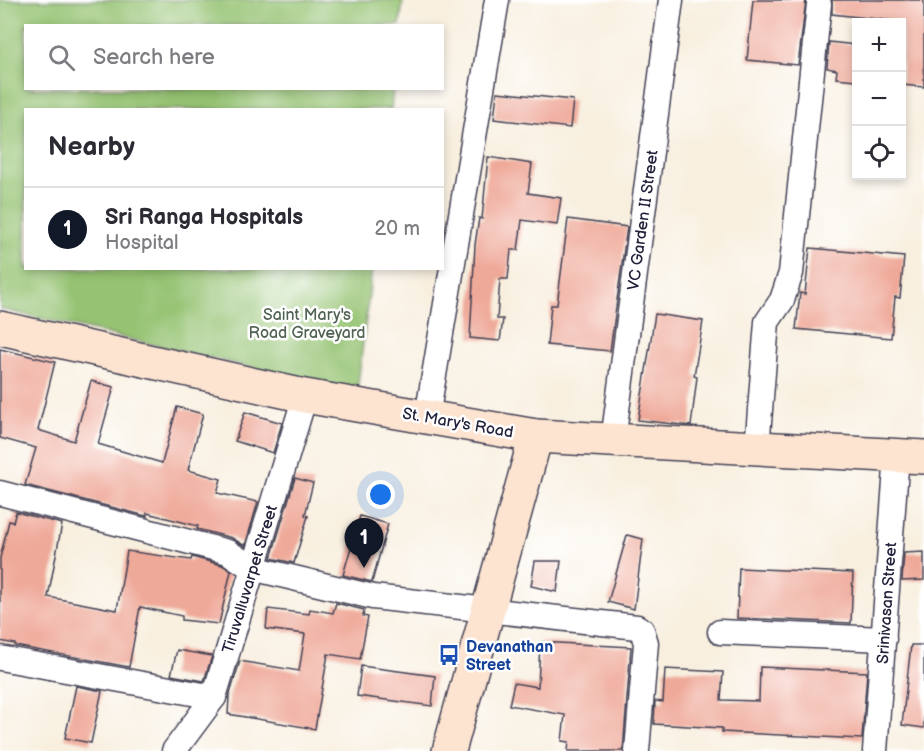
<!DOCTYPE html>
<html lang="en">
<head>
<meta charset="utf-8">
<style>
	:root { --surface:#fff; --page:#f7f7f7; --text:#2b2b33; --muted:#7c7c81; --line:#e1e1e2; --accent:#111827 }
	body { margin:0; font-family:"Balsamiq Sans",sans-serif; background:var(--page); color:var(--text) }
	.controls { position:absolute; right:18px; top:18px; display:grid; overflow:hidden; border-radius:0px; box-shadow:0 3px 9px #0003 }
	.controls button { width:54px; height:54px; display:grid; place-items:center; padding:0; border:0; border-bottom:2px solid var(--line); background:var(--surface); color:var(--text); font:30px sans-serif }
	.you { position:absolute; left:381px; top:495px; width:21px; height:21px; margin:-15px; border:4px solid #fff; border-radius:50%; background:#1a73e8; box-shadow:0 0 0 9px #1a73e833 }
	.badge { display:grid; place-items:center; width:39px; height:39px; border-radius:50%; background:var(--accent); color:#fff; font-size:20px; font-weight:700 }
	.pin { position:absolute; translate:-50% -50px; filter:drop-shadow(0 2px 3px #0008) }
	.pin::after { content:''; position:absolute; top:32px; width:21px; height:18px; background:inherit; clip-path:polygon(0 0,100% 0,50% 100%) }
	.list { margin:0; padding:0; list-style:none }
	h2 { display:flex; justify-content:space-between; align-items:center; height:78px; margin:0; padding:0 24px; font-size:26px }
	h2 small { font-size:20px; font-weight:400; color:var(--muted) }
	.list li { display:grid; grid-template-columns:39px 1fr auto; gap:18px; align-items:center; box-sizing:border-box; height:84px; padding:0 24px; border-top:2px solid var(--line) }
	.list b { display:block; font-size:22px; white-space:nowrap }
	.list p { margin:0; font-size:20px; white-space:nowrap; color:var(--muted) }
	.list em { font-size:20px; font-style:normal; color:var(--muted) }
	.icon { flex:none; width:33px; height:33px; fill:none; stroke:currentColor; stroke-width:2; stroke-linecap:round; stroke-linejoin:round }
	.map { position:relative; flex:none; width:924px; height:751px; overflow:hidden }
	.search { position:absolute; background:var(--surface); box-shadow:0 3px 9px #0003; left:24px; top:24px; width:420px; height:66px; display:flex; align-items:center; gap:15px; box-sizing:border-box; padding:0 21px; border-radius:0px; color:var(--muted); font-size:22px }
	.panel { position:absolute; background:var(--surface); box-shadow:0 3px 9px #0003; left:24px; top:108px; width:420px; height:162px; border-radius:0px }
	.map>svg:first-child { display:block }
	.green { fill:#95c372; stroke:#5c7256; stroke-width:1.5 }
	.building { fill:#efa999 }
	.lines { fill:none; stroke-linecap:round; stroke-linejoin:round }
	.minor-casing { stroke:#424154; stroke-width:27 }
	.secondary-casing { stroke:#424154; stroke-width:36 }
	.minor { stroke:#fff; stroke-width:24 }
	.secondary { stroke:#fde4d1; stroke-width:33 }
	.labels { text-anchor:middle; stroke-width:5; stroke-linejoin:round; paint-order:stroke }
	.street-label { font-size:16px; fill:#22223b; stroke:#fff }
	.park-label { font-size:16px; fill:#506251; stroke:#fff }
	.transit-label { font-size:16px; font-weight:bold; fill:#164399; stroke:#fff; text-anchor:start }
</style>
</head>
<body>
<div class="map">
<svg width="924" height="751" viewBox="0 0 924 751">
	<rect width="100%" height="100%" fill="#fff"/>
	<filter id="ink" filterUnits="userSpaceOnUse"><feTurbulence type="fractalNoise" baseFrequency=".0167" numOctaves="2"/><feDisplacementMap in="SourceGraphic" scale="12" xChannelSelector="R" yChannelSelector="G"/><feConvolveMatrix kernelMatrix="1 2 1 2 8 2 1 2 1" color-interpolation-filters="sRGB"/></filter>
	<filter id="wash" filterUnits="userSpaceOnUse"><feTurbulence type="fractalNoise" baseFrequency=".008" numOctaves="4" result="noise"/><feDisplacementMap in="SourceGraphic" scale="24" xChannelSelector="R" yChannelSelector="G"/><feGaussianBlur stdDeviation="1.35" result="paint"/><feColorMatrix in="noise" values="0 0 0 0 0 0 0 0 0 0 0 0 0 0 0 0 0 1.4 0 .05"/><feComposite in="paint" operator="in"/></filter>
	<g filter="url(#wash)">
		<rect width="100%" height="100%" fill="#f8efdf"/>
		<polygon class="green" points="0,0 403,0 400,25 26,26 26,88 393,89 391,109 26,110 26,268 372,269 357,392 0,309"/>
		<g id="blocks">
			<g class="building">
				<polygon points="753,0 806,0 798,65 747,60"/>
				<polygon points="832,0 924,0 924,87 902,85 902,22 832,14"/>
				<polygon points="829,42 856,45 856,80 836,78 837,70 827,68"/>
				<polygon points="497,92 573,100 570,128 494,119"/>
				<polygon points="488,157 532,164 528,193 561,198 557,225 522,220 518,250 511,250 508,279 500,279 497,319 503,319 500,341 470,338 475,245 479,218 482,219"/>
				<polygon points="568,219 627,227 610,351 547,345 551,305 557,305"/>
				<polygon points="810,248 904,257 900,298 895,297 891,338 796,329 800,293 805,294"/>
				<polygon points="655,314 703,321 694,376 697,377 691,426 638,420"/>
				<polygon points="0,349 55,362 38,430 74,441 91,381 114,387 98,444 162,463 177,407 203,414 188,470 221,479 217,493 258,502 245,546 232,538 197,529 198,526 147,513 147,516 142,515 25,485 36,448 0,438"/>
				<polygon points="245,412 282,423 273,453 235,441"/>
				<polygon points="295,478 313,483 305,515 308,516 294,563 271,558"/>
				<polygon points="16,512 62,524 48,597 117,610 127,551 191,560 192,557 222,565 231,571 219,624 182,620 182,616 140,607 129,667 15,646 15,644 0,641 0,558 9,521 13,522"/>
				<polygon points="360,516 388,524 372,582 343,575"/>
				<polygon points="627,535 643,539 634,609 608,602"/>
				<polygon points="924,552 924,580 902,581 904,553"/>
				<polygon points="535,561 561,561 557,592 531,586"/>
				<polygon points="739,568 853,573 851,623 737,618"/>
				<polygon points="336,603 364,610 363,616 368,617 360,659 328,654 315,729 228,714 229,697 240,661 299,671 305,634 266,629 268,609 309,614 310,609 333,613"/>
				<polygon points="540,642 631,647 623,751 568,751 569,742 562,741 565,715 509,705 514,683 538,687"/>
				<polygon points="911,645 924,645 924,728 902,725"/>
				<polygon points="177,650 212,656 204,681 171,675"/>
				<polygon points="361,666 435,676 432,706 357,696"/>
				<polygon points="760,667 867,672 862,739 722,732 722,728 654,724 655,701 663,702 665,669 723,672 721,700 759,701"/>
				<polygon points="76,686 102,691 91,743 65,738"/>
			</g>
		</g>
	</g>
	<g filter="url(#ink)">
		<use href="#blocks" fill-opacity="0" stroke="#424154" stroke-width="1.5"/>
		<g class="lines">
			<defs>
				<g id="minor">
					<polyline points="427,417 497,0"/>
					<polyline points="613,441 671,0"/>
					<polyline points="757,448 767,322 782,300 791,273 819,4"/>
					<polyline points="0,493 228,552 252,568 373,597 637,627 642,630 646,643 637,751"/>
					<polyline points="720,632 884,639"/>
					<polyline points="0,658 214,697"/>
					<polyline points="174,751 214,697 305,396"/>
					<polyline points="875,751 897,455"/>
				</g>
				<g id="secondary">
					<polyline points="0,328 305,396 536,436 924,457"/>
					<polyline points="449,751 536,436"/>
				</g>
			</defs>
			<use href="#minor" class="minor-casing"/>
			<use href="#secondary" class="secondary-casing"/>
			<use href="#minor" class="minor"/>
			<use href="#secondary" class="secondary"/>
		</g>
	</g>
	<defs>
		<symbol id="bus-bare" viewBox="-9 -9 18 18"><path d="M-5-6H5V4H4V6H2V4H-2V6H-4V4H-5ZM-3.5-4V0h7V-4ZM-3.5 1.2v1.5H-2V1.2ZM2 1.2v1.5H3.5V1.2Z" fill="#1a4fb4" stroke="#fff" stroke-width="2.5" paint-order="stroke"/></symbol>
	</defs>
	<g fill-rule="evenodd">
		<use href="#bus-bare" x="434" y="640" width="30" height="30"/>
	</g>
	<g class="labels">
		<g class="street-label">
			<text transform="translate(642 220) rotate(-82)" y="6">VC Garden II Street</text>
			<text transform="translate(458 422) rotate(10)" y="6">St. Mary's Road</text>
			<text transform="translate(249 579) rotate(-73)" y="6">Tiruvalluvarpet Street</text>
			<text transform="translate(886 603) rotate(-86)" y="6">Srinivasan Street</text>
		</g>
		<g class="park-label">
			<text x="307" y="320">Saint Mary's<tspan x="307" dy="18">Road Graveyard</tspan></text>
		</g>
		<g class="transit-label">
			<text x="466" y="652">Devanathan<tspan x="466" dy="18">Street</tspan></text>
		</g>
	</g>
</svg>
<div class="controls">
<button>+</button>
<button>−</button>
<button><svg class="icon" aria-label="locate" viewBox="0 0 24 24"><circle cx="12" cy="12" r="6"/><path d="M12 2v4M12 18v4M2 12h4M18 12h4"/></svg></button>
</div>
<div class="you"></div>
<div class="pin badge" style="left:364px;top:568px">1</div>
<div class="search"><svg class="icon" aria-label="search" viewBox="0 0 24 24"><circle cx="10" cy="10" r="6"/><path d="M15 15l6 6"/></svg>Search here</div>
<section class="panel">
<h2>Nearby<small></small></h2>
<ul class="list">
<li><span class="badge">1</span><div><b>Sri Ranga Hospitals</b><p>Hospital</p></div><em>20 m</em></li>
</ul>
</section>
</div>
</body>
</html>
